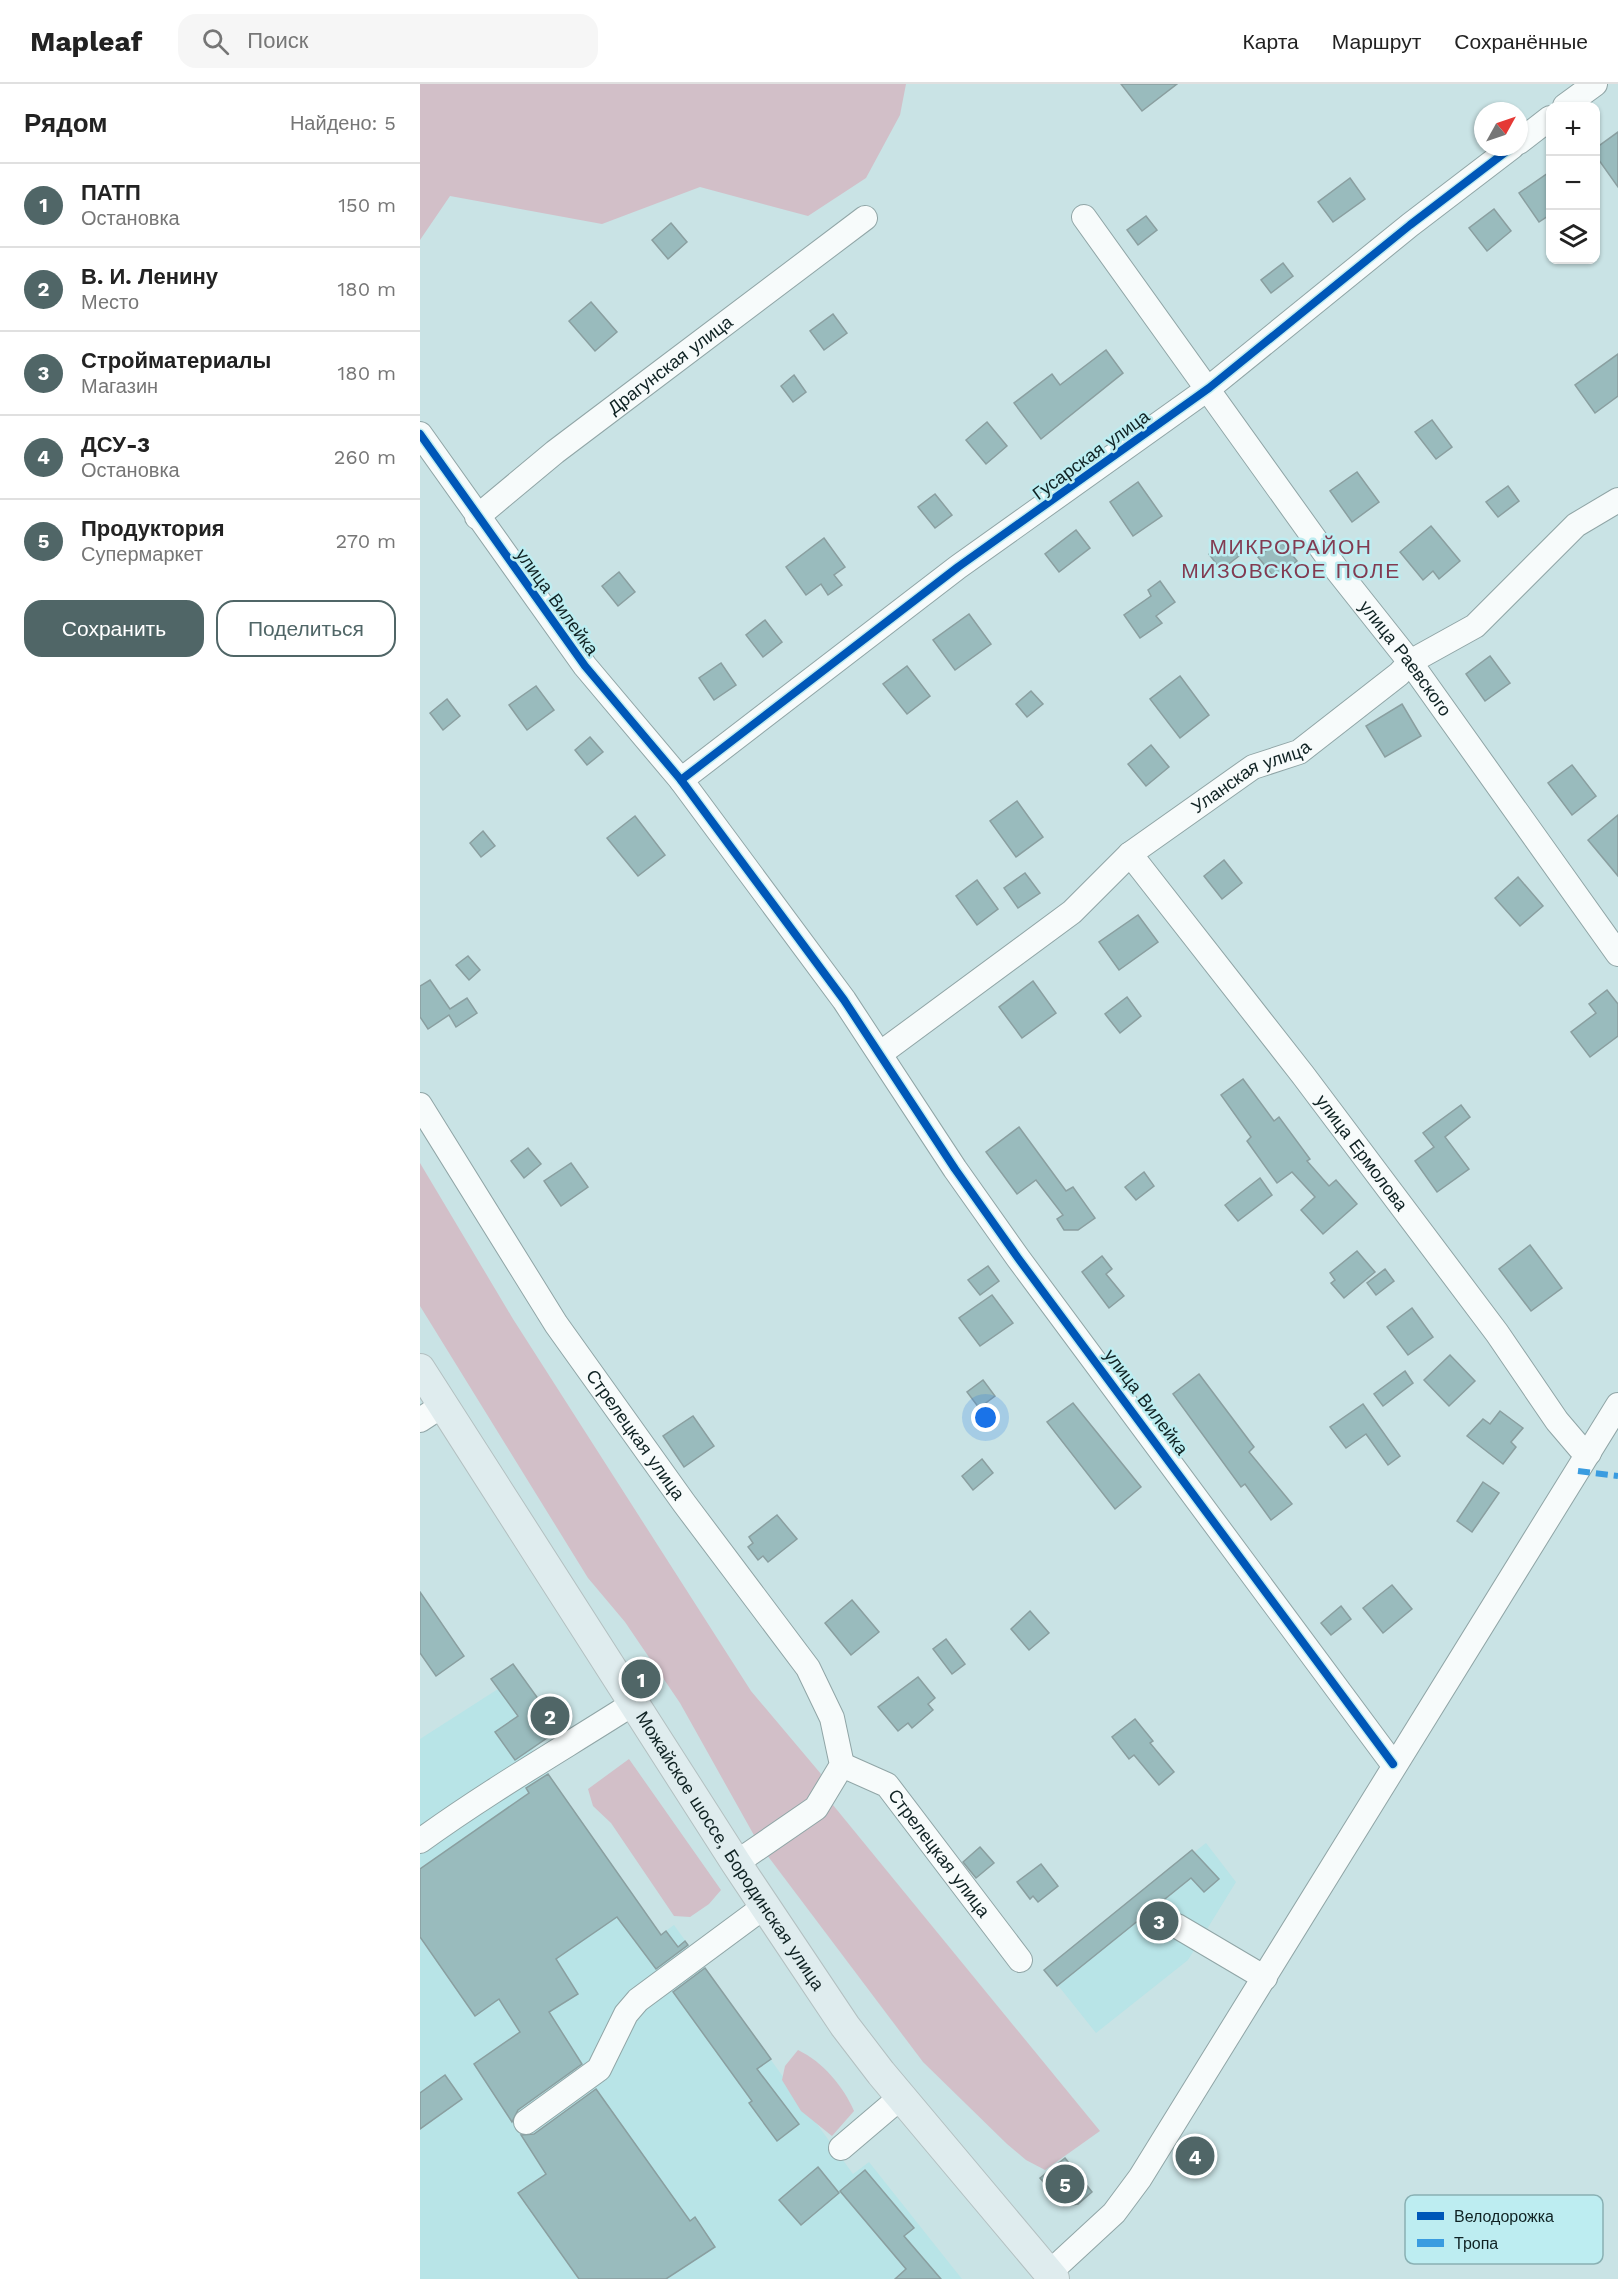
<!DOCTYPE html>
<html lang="ru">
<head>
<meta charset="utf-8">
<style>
	:root { --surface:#fff; --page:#f6f6f6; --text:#222; --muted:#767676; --line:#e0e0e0; --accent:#506667 }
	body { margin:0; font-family:"Work Sans",sans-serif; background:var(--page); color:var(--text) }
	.controls { position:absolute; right:18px; top:18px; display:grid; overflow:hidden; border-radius:12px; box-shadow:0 2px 4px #0004 }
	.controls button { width:54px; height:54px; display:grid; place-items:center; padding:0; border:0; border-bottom:2px solid var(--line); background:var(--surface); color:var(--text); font:30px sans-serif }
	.compass { position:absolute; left:1054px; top:18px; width:54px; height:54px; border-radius:50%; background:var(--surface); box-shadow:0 2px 4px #0004; rotate:50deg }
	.you { position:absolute; left:566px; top:1334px; width:21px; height:21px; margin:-15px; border:4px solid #fff; border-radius:50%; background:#1a73e8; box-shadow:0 0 0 9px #1a73e833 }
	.badge { display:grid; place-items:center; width:39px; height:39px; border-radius:50%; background:var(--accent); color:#fff; font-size:20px; font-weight:700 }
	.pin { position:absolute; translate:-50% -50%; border:3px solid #fff; box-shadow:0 2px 6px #0006 }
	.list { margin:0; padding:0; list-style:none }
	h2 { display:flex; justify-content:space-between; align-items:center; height:78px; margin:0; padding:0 24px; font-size:26px }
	h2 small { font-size:20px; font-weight:400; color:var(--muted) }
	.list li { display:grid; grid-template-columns:39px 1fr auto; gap:18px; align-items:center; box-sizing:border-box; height:84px; padding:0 24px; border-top:2px solid var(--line) }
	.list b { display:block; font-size:22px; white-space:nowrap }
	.list p { margin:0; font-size:20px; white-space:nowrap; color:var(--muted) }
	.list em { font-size:20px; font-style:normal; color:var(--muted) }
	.actions { display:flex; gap:12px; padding:18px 24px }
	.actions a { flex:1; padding:14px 0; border:2px solid var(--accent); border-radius:18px; text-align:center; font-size:21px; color:var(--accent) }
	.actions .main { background:var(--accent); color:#fff }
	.icon { flex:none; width:33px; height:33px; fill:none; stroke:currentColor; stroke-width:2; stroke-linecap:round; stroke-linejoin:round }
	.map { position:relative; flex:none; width:1198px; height:2195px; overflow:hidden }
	header { display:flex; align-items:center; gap:36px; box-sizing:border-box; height:84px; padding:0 30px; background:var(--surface); border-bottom:2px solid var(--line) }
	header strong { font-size:28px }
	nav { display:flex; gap:33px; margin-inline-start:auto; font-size:21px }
	.search { width:420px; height:54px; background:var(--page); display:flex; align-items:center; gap:15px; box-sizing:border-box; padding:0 21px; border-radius:18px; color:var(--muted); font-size:22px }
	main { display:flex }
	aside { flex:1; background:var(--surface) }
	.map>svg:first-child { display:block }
	.built { fill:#b8e4e7 }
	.green { fill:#d2bfc8 }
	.building { fill:#99bbbd; stroke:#8a9fa0; stroke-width:1.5 }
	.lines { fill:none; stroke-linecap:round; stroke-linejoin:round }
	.minor-casing { stroke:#90a5a6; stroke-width:26 }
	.major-casing { stroke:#b3c0c1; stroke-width:32 }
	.minor { stroke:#f7fbfb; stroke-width:24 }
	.major { stroke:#dfecee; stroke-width:30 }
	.quiet { stroke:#3a9ce0; stroke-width:6; stroke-dasharray:12 6; stroke-linecap:butt }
	.cycleway-casing { stroke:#bdedf1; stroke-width:11 }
	.cycleway { stroke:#0057b8; stroke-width:8 }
	.labels { text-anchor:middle; stroke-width:5; stroke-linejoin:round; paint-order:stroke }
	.street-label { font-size:18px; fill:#0f2223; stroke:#bdedf1 }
	.quarter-label { font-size:21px; letter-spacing:1.5px; fill:#823b51; stroke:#bdedf1 }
	.key { fill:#bdedf1; stroke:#89b0b3; stroke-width:1.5 }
	.key-label { font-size:16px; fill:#0f2223 }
</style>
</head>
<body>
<header>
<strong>Mapleaf</strong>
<div class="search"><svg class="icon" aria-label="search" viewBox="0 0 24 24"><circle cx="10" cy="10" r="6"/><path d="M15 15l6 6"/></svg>Поиск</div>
<nav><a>Карта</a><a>Маршрут</a><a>Сохранённые</a></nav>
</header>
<main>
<aside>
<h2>Рядом<small>Найдено: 5</small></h2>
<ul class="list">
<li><span class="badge">1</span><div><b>ПАТП</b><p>Остановка</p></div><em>150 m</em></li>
<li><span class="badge">2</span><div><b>В. И. Ленину</b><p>Место</p></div><em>180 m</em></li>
<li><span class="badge">3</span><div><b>Стройматериалы</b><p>Магазин</p></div><em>180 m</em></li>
<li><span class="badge">4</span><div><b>ДСУ-3</b><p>Остановка</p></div><em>260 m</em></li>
<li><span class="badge">5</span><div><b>Продуктория</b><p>Супермаркет</p></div><em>270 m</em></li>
</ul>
<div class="actions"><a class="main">Сохранить</a><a>Поделиться</a></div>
</aside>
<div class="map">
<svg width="1198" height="2195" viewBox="0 0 1198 2195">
	<rect width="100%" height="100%" fill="#c9e3e5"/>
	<g class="built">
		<polygon points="78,1605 98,1632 75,1648 91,1670 113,1654 118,1661 112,1666 228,1833 207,1847 220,1865 254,1841 433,2090 449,2078 542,2195 0,2195 0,1655"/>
		<polygon points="786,1759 816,1798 768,1876 676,1949 625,1885"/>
	</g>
	<g class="green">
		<polygon points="0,0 486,0 480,31 446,94 388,132 280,103 182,140 30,112 0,156"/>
		<polygon points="0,1079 93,1235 331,1607 401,1690 396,1711 335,1753 260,1619 205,1538 168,1494 0,1222"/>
		<polygon points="209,1675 301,1806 289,1820 270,1833 254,1832 191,1739 173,1722 168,1705"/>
		<polygon points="413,1721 680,2047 625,2086 606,2076 587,2060 503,1978 344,1767"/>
		<path d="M 378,1966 C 403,1978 423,2002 434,2027 L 412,2052 L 381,2027 L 362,1996 L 365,1982 Z"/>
	</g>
	<g class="building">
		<polygon points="701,0 757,0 722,27"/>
		<polygon points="1198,48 1198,103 1176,72 1176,64"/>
		<polygon points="1131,87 1131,130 1119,138 1099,109"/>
		<polygon points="930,94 945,115 913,138 898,118"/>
		<polygon points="1074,125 1091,147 1067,167 1049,144"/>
		<polygon points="726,132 737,146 718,161 707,146"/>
		<polygon points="251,139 267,158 248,175 232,156"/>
		<polygon points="863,179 873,192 851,209 841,196"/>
		<polygon points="171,218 197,248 175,267 149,237"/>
		<polygon points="413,230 427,249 404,266 390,247"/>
		<polygon points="686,266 703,289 621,355 594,319 632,290 640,301"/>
		<polygon points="1198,270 1198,312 1175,329 1155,301"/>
		<polygon points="374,291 386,308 373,318 361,302"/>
		<polygon points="1012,336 1032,363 1016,375 995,348"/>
		<polygon points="567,338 587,362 566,380 546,356"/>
		<polygon points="937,388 959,418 932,438 910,407"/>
		<polygon points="718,398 742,432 713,452 690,418"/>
		<polygon points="1088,402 1099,417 1078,433 1066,418"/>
		<polygon points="515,410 532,431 515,444 498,423"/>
		<polygon points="1011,442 1040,477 1019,495 1013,487 1003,496 980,468"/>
		<polygon points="656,446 670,464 639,488 625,470"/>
		<polygon points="404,454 425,483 414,491 422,501 408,511 401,500 386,511 366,483"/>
		<polygon points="806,456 819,472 801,486 789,470"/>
		<polygon points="860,456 877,477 855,494 838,473"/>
		<polygon points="199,488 215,508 198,522 182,502"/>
		<polygon points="740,497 755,518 736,532 742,539 720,554 704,531 731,512 728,506"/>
		<polygon points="549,530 571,560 535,586 513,556"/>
		<polygon points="345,536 362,558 343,573 326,551"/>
		<polygon points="1070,572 1090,599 1065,617 1046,590"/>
		<polygon points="301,579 316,601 294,616 279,594"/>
		<polygon points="487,582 510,612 487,630 463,600"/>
		<polygon points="760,592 789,631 760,654 730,615"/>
		<polygon points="116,602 134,626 107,646 89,621"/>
		<polygon points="611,607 623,620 607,633 596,620"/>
		<polygon points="27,615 40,632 23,646 10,629"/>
		<polygon points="982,620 1001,652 965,673 946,642"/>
		<polygon points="170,653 183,668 167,681 155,666"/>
		<polygon points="731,661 749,683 726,702 708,680"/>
		<polygon points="1152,681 1176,712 1152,731 1128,699"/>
		<polygon points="597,717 623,753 596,773 570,737"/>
		<polygon points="1198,731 1198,792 1168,756"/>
		<polygon points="215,732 245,771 218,792 187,754"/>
		<polygon points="63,747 75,762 61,773 50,759"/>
		<polygon points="804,776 822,799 802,815 784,792"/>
		<polygon points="605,789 620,809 598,824 584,804"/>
		<polygon points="1098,793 1123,822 1100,842 1075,814"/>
		<polygon points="557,796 578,825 557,841 536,812"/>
		<polygon points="718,831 738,858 699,886 679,858"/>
		<polygon points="48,872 60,886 49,896 36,881"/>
		<polygon points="10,896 30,925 47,914 57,929 36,943 29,931 8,945 0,933 0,902"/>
		<polygon points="613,897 636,929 602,954 579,923"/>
		<polygon points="1187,906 1198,920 1198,952 1170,973 1151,948 1176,929 1169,920"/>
		<polygon points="707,913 721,932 700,949 685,930"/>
		<polygon points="823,995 854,1037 859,1033 890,1075 887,1077 909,1102 916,1096 937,1120 903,1150 881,1126 895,1113 872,1088 857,1099 827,1057 831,1053 801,1011"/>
		<polygon points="1041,1021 1050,1033 1025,1053 1049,1085 1017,1108 995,1077 1014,1063 1003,1049"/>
		<polygon points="599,1043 646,1107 653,1103 675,1134 658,1146 644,1146 637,1135 643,1131 616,1096 597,1110 566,1068"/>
		<polygon points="108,1064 121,1080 104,1094 91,1077"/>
		<polygon points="151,1079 168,1103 141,1122 124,1097"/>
		<polygon points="724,1088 734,1102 716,1116 705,1103"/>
		<polygon points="840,1094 852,1111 818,1137 805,1121"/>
		<polygon points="1110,1161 1142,1204 1111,1227 1079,1185"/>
		<polygon points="937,1167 955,1188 924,1214 911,1199 915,1196 910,1189"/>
		<polygon points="682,1172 692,1185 686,1190 704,1212 689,1224 662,1188"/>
		<polygon points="568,1182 579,1197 560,1211 548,1196"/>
		<polygon points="965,1185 974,1197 956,1211 947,1199"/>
		<polygon points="572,1211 593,1239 560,1262 539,1234"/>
		<polygon points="992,1224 1013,1253 988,1271 967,1243"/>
		<polygon points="1030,1271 1055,1297 1029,1322 1004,1296"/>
		<polygon points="985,1287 993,1299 963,1322 954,1310"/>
		<polygon points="779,1290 834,1363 829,1368 872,1420 851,1436 825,1400 821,1403 753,1310"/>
		<polygon points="563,1296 575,1312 559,1324 547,1308"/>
		<polygon points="653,1319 721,1403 695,1425 627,1338"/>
		<polygon points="943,1320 980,1372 968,1381 946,1350 926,1364 910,1343"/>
		<polygon points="1080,1327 1103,1344 1091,1358 1096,1363 1083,1380 1047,1352 1063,1335 1070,1340"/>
		<polygon points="273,1332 294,1362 264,1383 243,1352"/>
		<polygon points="562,1375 573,1389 553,1406 542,1392"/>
		<polygon points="1063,1398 1079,1409 1052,1448 1037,1437"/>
		<polygon points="357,1431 377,1455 348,1478 343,1472 338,1476 328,1463 333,1459 329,1453"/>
		<polygon points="972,1501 992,1525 963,1549 943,1524"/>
		<polygon points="0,1508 44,1572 16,1592 0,1569"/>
		<polygon points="432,1516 459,1548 431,1571 405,1539"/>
		<polygon points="921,1522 931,1535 911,1551 901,1539"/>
		<polygon points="610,1527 629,1549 609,1566 591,1545"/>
		<polygon points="526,1555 545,1580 532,1590 513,1565"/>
		<polygon points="93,1580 140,1645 95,1676 75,1648 98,1632 71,1595"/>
		<polygon points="498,1593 515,1614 508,1620 513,1626 492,1644 488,1639 478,1647 458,1623"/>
		<polygon points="715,1635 733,1657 730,1659 754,1688 739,1701 714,1671 709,1675 692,1653"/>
		<polygon points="128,1690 241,1851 246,1847 258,1863 265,1857 268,1861 236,1885 197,1833 136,1875 158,1910 129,1928 162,1980 98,2026 92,2038 54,1980 100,1948 79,1915 55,1932 0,1853 0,1785 109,1709 106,1704"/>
		<polygon points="560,1763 574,1779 556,1794 543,1778"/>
		<polygon points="772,1766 799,1795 784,1808 771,1794 637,1902 624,1886"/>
		<polygon points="621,1780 638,1802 618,1818 613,1812 610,1815 597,1798"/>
		<polygon points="285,1884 351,1975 337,1985 379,2040 357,2057 329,2019 332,2017 253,1908"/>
		<polygon points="25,1991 42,2015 0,2045 0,2009"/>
		<polygon points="176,2005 270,2137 275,2133 295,2163 246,2195 159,2195 98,2109 126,2090 101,2051 114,2050"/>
		<polygon points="645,2074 672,2108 658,2120 644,2122 620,2094"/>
		<polygon points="398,2083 419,2109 381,2141 359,2116"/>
		<polygon points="445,2086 494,2144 484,2152 521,2195 475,2195 486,2185 420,2107"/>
	</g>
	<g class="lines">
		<defs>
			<g id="minor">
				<polyline points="1145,22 1175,0"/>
				<polyline points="1099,58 1130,34"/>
				<path id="s1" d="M 664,133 L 917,486 L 990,578 L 1198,870"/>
				<polyline points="0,350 165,582 261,696 424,916 535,1085 598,1174 973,1680"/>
				<path id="s2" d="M 57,433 L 135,368 L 445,134"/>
				<polyline points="261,696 538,483 789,304 990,141 1092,63"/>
				<path id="s3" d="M 710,770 L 883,991 L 1077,1249 L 1137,1337 L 1160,1364 L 1169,1369"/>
				<path id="s4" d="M 461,969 L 652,828 L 710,770 L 833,683 L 879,668 L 979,590 L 990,578 L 1055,542 L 1156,441 L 1198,416"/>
				<path id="s5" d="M 0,1021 L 136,1240 L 264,1419 L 388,1584 L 412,1634 L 422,1681 L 396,1724 L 316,1779"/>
				<polyline points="0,1336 23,1321"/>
				<path id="s6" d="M 422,1681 L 467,1701 L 600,1876"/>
				<path d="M 0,1757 C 69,1707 142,1665 214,1619"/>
				<polyline points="757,1842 845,1894"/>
				<polyline points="106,2038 179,1985 206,1930 218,1916 345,1822"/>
				<polyline points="421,2064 481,2013"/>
				<polyline points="629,2189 694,2129 720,2094 1198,1321"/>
			</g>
			<g id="major">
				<path id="s7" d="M 0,1285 L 316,1779 L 425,1942 L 461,1989 L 634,2195"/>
			</g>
		</defs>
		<use href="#minor" class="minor-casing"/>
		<use href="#major" class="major-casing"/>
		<use href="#minor" class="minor"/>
		<use href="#major" class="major"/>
		<polyline class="quiet" points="1158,1387 1198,1392"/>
		<defs>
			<g id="cycleway">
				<polyline points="0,350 165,582 261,696 424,916 535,1085 598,1174 973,1680"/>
				<polyline points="261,696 538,483 789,304 990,141 1092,63"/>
			</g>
		</defs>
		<use href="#cycleway" class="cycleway-casing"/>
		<use href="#cycleway" class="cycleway"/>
	</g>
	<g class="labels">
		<g class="street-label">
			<text dy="6" stroke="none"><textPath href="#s2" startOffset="246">Драгунская улица</textPath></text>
			<text transform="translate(671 371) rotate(-36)" y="6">Гусарская улица</text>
			<text transform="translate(137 518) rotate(54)" y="6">улица Вилейка</text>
			<text dy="6" stroke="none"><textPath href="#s1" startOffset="546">улица Раевского</textPath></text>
			<text dy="6" stroke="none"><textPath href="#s4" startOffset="464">Уланская улица</textPath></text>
			<text dy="6" stroke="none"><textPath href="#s3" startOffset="378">улица Ермолова</textPath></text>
			<text transform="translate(726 1318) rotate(53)" y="6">улица Вилейка</text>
			<text dy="6" stroke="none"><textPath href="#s5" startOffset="394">Стрелецкая улица</textPath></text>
			<text dy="6" stroke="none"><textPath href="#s7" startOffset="573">Можайское шоссе, Бородинская улица</textPath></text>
			<text dy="6" stroke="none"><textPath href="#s6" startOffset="135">Стрелецкая улица</textPath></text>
		</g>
		<g class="quarter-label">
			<text x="871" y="470">МИКРОРАЙОН<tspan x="871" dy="24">МИЗОВСКОЕ ПОЛЕ</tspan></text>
		</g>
	</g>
	<rect x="985" y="2111" width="198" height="69" rx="9" class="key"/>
	<rect x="997" y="2128" width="27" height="8" fill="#0057b8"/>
	<rect x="997" y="2155" width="27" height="8" fill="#3a9ce0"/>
	<g class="key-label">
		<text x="1034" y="2138">Велодорожка</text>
		<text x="1034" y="2165">Тропа</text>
	</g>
</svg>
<div class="controls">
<button>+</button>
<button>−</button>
<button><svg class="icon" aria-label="layers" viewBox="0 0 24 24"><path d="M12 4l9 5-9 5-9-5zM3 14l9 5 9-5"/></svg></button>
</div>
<svg class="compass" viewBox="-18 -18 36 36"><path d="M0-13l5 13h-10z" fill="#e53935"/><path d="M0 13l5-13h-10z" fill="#767676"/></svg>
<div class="you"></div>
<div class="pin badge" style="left:221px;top:1595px">1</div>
<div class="pin badge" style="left:130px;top:1632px">2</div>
<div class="pin badge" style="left:739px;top:1837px">3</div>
<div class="pin badge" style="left:775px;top:2072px">4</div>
<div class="pin badge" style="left:645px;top:2100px">5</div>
</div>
</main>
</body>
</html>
